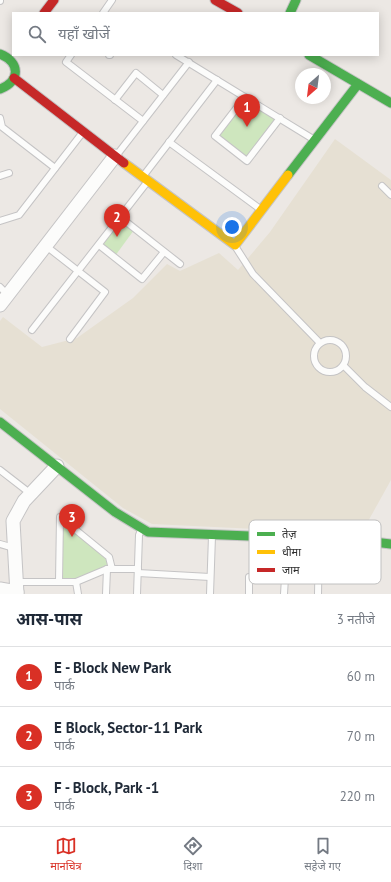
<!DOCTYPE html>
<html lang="hi">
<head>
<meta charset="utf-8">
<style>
	:root { --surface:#fff; --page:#f2f2f3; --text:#1f2937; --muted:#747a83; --line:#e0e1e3; --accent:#d93025 }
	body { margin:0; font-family:"PT Sans","Noto Sans Devanagari",sans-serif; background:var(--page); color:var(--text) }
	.compass { position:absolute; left:295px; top:68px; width:36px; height:36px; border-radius:50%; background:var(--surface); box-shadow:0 2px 10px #0003; rotate:208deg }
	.you { position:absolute; left:232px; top:227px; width:14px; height:14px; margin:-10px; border:3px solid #fff; border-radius:50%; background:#1a73e8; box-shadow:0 0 0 6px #1a73e833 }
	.badge { display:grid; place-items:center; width:26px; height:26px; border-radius:50%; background:var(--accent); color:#fff; font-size:13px; font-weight:700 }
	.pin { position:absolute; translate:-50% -33px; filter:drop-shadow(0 1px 2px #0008) }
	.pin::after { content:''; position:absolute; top:21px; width:14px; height:12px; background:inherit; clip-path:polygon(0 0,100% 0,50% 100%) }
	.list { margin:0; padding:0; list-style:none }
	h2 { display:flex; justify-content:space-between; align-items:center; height:52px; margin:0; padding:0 16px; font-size:17px }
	h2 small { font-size:13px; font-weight:400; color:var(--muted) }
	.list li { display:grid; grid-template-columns:26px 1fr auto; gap:12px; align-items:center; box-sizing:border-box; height:60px; padding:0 16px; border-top:1px solid var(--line) }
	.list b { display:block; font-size:15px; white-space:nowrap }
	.list p { margin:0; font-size:13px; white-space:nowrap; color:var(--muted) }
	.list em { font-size:13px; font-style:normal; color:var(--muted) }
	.icon { flex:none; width:22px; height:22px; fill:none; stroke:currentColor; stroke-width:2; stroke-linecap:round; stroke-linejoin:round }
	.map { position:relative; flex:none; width:391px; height:594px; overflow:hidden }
	.search { position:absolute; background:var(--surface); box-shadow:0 2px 10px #0003; left:12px; right:12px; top:12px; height:44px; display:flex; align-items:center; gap:10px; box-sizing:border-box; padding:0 14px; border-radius:0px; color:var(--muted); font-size:15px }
	.sheet { height:232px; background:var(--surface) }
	nav { display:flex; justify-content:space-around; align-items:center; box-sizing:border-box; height:56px; border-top:1px solid var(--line); background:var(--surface); font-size:11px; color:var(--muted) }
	nav a { display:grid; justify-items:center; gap:2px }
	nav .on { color:var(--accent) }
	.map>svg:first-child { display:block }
	.education { fill:#e6e0d3 }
	.green { fill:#cee6be }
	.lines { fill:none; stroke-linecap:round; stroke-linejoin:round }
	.lane-casing { stroke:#c5c4c5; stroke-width:8 }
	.street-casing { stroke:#c5c4c5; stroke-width:15 }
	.fast-casing { stroke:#c5c4c5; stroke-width:11 }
	.slow-casing { stroke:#c5c4c5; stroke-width:11 }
	.jam-casing { stroke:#c5c4c5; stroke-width:11 }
	.lane { stroke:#fcfcfb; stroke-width:6 }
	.street { stroke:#fcfcfb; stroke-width:13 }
	.fast { stroke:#4caf50; stroke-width:9 }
	.slow { stroke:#ffc107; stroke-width:9 }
	.jam { stroke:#c62828; stroke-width:9 }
	.key { fill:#fff; stroke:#c0c0c0; stroke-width:1 }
	.key-label { font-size:11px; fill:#2e2e2e }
</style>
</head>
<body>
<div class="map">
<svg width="391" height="594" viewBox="0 0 391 594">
	<rect width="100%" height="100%" fill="#ece8e4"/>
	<polygon class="education" points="335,139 391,180 391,480 361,534 152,524 123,508 0,409 0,321 3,317 42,347 77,338 133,298 167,264 180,271 219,253 238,270 270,232"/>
	<g class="green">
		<polygon points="245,99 278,119 247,159 217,136"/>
		<polygon points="121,219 134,230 115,256 100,244"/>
		<polygon points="61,518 109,557 110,568 76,580 60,581"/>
	</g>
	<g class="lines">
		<defs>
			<g id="lane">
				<polyline points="0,1 0,0"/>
				<polyline points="103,13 112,0"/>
				<polyline points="71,55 66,62 143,121"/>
				<polyline points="109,55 110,55"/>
				<polyline points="176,55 313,139"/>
				<polyline points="245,97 215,136 247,161 280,118"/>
				<polyline points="115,100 136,73 163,95"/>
				<polyline points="0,118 2,127 55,168"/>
				<polyline points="169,142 260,209"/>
				<polyline points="116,156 189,62"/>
				<polyline points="144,175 217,80"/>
				<polyline points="0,176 9,173"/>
				<polyline points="382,186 391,195"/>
				<polyline points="120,217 180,264"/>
				<polyline points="0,221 19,215 83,132"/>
				<polyline points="99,245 142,279 164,252"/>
				<polyline points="46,246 105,292 70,339"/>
				<polyline points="235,246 253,274 320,343"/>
				<polyline points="0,287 8,295"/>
				<polyline points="32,330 148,181"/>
				<circle cx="330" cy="356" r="16"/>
				<polyline points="344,366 365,387 391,407"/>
				<polyline points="0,470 31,494"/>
				<polyline points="0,544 14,548"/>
				<polyline points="138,573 210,577"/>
				<polyline points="59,581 60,517 109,557 112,569"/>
				<polyline points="16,582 76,582 107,569 138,569"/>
				<polyline points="76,582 78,594"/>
				<polyline points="106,594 107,569"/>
				<polyline points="137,594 139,535 141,530"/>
				<polyline points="210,594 212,536"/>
				<polyline points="249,594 249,577 318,580"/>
				<polyline points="284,594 285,578"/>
				<polyline points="318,594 319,540"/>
			</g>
			<g id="street">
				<polyline points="0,305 115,156"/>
				<polyline points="0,589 17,592"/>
				<polyline points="17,594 13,521 24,501 57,466"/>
			</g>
			<g id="fast">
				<polyline points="290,13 296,0"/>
				<path d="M 0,54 C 20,62 21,81 0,89"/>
				<polyline points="309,55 391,103"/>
				<polyline points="288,175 358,84"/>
				<polyline points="0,422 115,512 148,532 357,540 391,544"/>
			</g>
			<polyline id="slow" points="124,163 235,245 288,175"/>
			<g id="jam">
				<polyline points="215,0 238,13"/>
				<polyline points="44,13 54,0"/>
				<polyline points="14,78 124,163"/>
			</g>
		</defs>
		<use href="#lane" class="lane-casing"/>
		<use href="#street" class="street-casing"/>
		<use href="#fast" class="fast-casing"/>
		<use href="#slow" class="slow-casing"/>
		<use href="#jam" class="jam-casing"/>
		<use href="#lane" class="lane"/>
		<use href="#street" class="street"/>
		<use href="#fast" class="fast"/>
		<use href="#slow" class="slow"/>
		<use href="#jam" class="jam"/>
	</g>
	<rect x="249" y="520" width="132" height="64" rx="6" class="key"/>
	<rect x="257" y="532" width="18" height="4" fill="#4caf50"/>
	<rect x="257" y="550" width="18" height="4" fill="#ffc107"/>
	<rect x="257" y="568" width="18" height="4" fill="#c62828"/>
	<g class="key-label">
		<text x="282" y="538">तेज़</text>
		<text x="282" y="556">धीमा</text>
		<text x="282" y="574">जाम</text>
	</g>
</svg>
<svg class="compass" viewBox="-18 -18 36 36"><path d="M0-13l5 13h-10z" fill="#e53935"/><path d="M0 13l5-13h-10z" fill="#747a83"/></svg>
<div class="you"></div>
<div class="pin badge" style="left:247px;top:127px">1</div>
<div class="pin badge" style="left:117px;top:237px">2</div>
<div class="pin badge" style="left:72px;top:537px">3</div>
<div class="search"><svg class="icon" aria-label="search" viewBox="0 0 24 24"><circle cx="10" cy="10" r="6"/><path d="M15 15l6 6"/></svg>यहाँ खोजें</div>
</div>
<section class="sheet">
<h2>आस-पास<small>3 नतीजे</small></h2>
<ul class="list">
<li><span class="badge">1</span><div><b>E - Block New Park</b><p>पार्क</p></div><em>60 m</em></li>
<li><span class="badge">2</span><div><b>E Block, Sector-11 Park</b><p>पार्क</p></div><em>70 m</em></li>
<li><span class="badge">3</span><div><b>F - Block, Park -1</b><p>पार्क</p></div><em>220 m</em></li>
</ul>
</section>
<nav>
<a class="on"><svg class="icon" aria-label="map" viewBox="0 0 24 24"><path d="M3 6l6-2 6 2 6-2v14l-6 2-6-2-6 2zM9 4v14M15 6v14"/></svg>मानचित्र</a>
<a><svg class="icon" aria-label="directions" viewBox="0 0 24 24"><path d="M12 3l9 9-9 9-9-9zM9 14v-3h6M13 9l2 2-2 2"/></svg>दिशा</a>
<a><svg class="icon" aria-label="saved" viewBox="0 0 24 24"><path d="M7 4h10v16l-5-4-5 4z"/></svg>सहेजे गए</a>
</nav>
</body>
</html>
